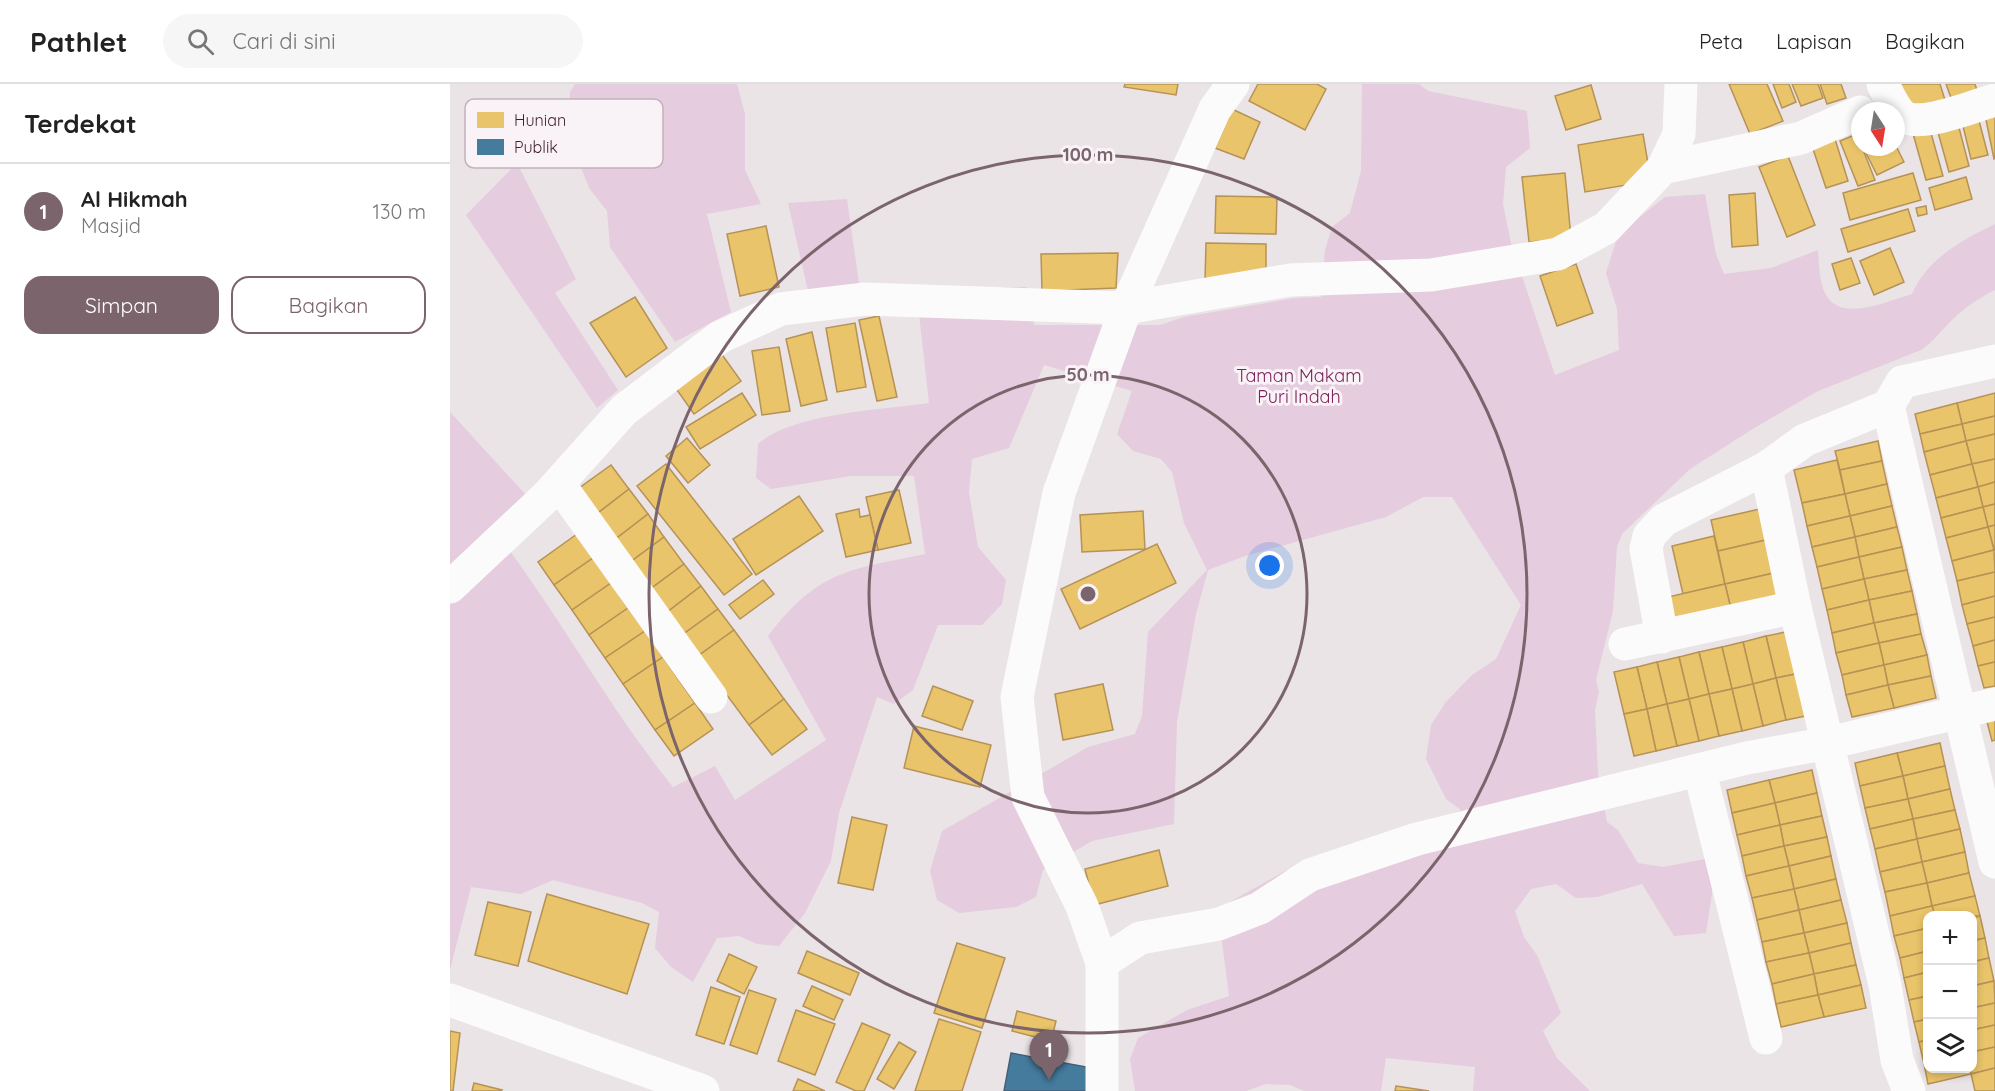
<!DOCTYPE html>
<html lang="id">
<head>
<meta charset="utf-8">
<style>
	:root { --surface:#fff; --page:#f6f6f6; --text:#222; --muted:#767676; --line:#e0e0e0; --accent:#7c646c }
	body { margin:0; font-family:Quicksand,sans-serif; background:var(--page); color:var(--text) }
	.controls { position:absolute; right:18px; bottom:18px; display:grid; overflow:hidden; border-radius:12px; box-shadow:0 3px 9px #0003 }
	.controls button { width:54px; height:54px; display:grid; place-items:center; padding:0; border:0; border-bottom:2px solid var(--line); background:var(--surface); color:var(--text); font:30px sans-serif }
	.compass { position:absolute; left:1401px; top:18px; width:54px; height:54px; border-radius:50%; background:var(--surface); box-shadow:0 3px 9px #0003; rotate:168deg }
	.you { position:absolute; left:820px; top:482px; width:21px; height:21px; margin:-15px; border:4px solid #fff; border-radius:50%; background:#1a73e8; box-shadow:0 0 0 9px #1a73e833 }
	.badge { display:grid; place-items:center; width:39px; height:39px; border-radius:50%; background:var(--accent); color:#fff; font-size:20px; font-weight:700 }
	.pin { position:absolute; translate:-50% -50px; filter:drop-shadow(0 2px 3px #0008) }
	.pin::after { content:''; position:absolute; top:32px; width:21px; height:18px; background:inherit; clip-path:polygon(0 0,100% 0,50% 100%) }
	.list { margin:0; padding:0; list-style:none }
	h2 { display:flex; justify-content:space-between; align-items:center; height:78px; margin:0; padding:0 24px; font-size:26px }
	h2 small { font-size:20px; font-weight:400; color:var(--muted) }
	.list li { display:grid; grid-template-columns:39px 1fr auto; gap:18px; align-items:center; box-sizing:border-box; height:96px; padding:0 24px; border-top:2px solid var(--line) }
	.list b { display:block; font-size:22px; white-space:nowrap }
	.list p { margin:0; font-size:20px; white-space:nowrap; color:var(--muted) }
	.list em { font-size:20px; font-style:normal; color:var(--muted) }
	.actions { display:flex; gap:12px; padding:18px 24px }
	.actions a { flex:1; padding:14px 0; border:2px solid var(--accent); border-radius:18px; text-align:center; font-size:21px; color:var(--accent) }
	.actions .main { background:var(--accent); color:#fff }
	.icon { flex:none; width:33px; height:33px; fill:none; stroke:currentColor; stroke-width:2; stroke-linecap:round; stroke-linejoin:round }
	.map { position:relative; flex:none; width:1545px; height:1007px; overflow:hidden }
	header { display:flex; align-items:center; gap:36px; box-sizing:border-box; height:84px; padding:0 30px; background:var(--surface); border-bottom:2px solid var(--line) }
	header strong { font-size:28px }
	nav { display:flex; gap:33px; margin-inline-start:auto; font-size:21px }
	.search { width:420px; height:54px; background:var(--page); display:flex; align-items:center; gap:15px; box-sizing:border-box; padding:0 21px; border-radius:33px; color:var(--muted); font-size:22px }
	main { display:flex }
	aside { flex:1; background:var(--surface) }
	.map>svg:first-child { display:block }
	.green { fill:#e5ccde }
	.homes { fill:#e9c46a; stroke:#b69256; stroke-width:1.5 }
	.public { fill:#457b9d; stroke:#445f7a; stroke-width:1.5 }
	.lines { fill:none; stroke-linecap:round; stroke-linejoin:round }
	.minor { stroke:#fcfbfb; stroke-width:33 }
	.ring { fill:none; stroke:#7c646c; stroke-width:3 }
	.labels { text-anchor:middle; stroke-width:6; stroke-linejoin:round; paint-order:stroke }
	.park-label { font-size:18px; fill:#7b255c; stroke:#f9f2f6 }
	.key { fill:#f9f2f6; stroke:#c2b3b8; stroke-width:1.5 }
	.key-label { font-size:16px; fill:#401f29 }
	.centre { fill:#7c646c; stroke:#f9f2f6; stroke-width:3 }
	.ring-label { font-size:18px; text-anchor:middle; font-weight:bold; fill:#7c646c; stroke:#f9f2f6; stroke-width:6; stroke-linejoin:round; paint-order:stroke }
</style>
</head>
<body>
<header>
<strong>Pathlet</strong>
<div class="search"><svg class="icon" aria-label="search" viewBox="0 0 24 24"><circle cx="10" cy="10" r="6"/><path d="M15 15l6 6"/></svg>Cari di sini</div>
<nav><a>Peta</a><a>Lapisan</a><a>Bagikan</a></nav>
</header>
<main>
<aside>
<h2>Terdekat<small></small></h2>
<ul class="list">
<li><span class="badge">1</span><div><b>Al Hikmah</b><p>Masjid</p></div><em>130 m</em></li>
</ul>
<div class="actions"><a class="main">Simpan</a><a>Bagikan</a></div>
</aside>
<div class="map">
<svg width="1545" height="1007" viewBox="0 0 1545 1007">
	<rect width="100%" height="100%" fill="#eae4e7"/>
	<g class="green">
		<polygon points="125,0 287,0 295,30 295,86 311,120 257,130 281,228 225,258 160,163 157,127 139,104 128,75 120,34 120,8"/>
		<path d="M 912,0 L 969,0 L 978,7 L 1077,27 L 1080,64 L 1056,83 L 1053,120 L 1061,159 L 1105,291 L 1169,266 L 1167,225 L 1156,189 L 1166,157 L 1187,135 L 1215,113 L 1255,110 L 1266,170 L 1274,190 L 1321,184 L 1368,166 C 1369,179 1369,197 1375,209 C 1390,240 1437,217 1462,210 C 1477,175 1512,156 1545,140 L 1545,206 C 1529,214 1514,224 1502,236 C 1491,247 1483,258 1471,266 L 1366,308 L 1301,346 L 1240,385 L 1172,450 L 1167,463 L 1163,527 L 1146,596 L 1149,608 L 1145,626 L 1148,690 L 1157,738 L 1168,746 L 1188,779 L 1213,783 L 1255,775 L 1263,803 L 1256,849 L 1224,852 L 1192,800 L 1147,813 L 1126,814 L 1106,800 L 1081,805 L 1065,827 L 1074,853 L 1087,871 L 1111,929 L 1093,947 L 1107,974 L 1140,1007 L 1023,1007 L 1025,983 L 936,974 L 931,1007 L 854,1007 L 840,1001 L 816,1000 L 796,1007 L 685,1007 L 680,975 L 688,954 L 737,926 L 779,912 L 772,858 L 755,832 L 835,787 L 973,746 L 1011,726 L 996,715 L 976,675 L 981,641 L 995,619 L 1022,591 L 1046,575 L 1071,521 L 1002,413 L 973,413 L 936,433 L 795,472 L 758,486 L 746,530 L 727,638 L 724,740 L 642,757 L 593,786 L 586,813 L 566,823 L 509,829 L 487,816 L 480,787 L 492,747 L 638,663 L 685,650 L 692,632 L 698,548 L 757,486 L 734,439 L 722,388 L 711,375 L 683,367 L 667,350 L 682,307 L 594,281 L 559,364 L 522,375 L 519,408 L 528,463 L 556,496 L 552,520 L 532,541 L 488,541 L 463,606 L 444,620 L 427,613 L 389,729 L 381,777 L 355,829 L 329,862 L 307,860 L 289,852 L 267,854 L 243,898 L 221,883 L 205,864 L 209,828 L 192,819 L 103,796 L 71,810 L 21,803 L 0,886 L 0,328 L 78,413 L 45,447 C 109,530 157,622 223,703 L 265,682 L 285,716 L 376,656 L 318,552 C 369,486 398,486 475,470 L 464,392 L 401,392 L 321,405 L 306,394 L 308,360 C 343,329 432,326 479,319 L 466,203 L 577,203 L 584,241 L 710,241 L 734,233 L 845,214 L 871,213 L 875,166 L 882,143 L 900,129 L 911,87 Z"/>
		<polygon points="67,79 126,195 105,209 168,306 147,324 16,131"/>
		<polygon points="397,115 410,206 358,207 338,119"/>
	</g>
	<g class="homes">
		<polygon points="675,0 728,0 726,11 674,3"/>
		<polygon points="808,0 867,0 876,5 855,46 799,17"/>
		<polygon points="1279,0 1317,0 1333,37 1300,50"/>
		<polygon points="1323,0 1339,0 1346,18 1332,24"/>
		<polygon points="1342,0 1368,0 1373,14 1351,22"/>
		<polygon points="1370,0 1391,0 1396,14 1377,20"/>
		<polygon points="1444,0 1490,0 1495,16 1455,31"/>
		<polygon points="1496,0 1525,0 1529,13 1504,22"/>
		<polygon points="1141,1 1151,35 1116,46 1105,12"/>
		<polygon points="1545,24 1545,74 1544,75 1534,26"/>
		<polygon points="782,25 810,38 794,75 765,64"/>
		<polygon points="1526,25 1538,71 1521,75 1510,30"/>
		<polygon points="1507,36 1519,82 1499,88 1486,41"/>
		<polygon points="1479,42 1493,92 1476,96 1462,46"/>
		<polygon points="1193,50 1201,97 1135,108 1128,61"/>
		<polygon points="1407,50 1410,63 1412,63 1425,96 1408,102 1390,57"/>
		<polygon points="1385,55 1398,97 1376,104 1362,62"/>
		<polygon points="1446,62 1454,78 1427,91 1413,63"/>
		<polygon points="1338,72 1365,141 1337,153 1309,83"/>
		<polygon points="1115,89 1121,154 1079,158 1072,93"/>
		<polygon points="1463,89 1471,116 1400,136 1393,109"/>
		<polygon points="1516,93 1522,115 1485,126 1479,104"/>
		<polygon points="1305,109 1308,161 1282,163 1279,111"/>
		<polygon points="766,112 827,113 826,150 765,149"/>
		<polygon points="1476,122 1477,130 1468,132 1466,124"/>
		<polygon points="1458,125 1465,147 1398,168 1391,145"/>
		<polygon points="316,142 329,203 290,212 277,150"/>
		<polygon points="756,159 816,160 816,197 755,196"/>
		<polygon points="1440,164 1454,198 1424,211 1410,177"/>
		<polygon points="668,169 666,204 592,207 591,170"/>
		<polygon points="1401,174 1410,199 1390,206 1382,180"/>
		<polygon points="1126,180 1143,229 1107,242 1090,192"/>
		<polygon points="185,213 217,264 176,293 140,239"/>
		<polygon points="429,232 447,313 427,317 409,236"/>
		<polygon points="405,239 416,303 387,308 376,244"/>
		<polygon points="362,248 377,316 351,322 336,255"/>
		<polygon points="329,263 340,327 312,331 302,267"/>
		<polygon points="268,265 291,297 244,330 222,299"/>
		<polygon points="292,309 306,331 250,365 236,343"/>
		<polygon points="1545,309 1545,332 1512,340 1507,319"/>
		<polygon points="1507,319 1512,340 1470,350 1465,330"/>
		<polygon points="1545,332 1545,350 1516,357 1512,340"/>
		<polygon points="1512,340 1516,357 1474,368 1470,350"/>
		<polygon points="1545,350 1545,375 1522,380 1516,357"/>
		<polygon points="237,354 260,381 238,399 216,372"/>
		<polygon points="1428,357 1432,377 1390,386 1385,367"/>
		<polygon points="1516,357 1522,380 1480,391 1474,368"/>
		<polygon points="1545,375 1545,398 1528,403 1522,380"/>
		<polygon points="1387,376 1395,410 1352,419 1344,386"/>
		<polygon points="1432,377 1437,400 1395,410 1390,386"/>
		<polygon points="216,380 302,490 274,511 187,402"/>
		<polygon points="1522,380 1528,403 1486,414 1480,391"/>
		<polygon points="161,381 179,405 144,432 125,407"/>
		<polygon points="1545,398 1545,420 1533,423 1528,403"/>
		<polygon points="1437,400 1442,422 1400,432 1395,410"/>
		<polygon points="1528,403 1533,423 1491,434 1486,414"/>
		<polygon points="179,405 198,430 163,457 144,432"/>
		<polygon points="449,406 461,459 428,466 416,413"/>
		<polygon points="1395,410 1400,432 1357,442 1352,419"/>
		<polygon points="349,412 373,447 306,491 283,455"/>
		<polygon points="1545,420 1545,441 1538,443 1533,423"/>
		<polygon points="1442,422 1447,443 1405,453 1400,432"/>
		<polygon points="1533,423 1538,443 1496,454 1491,434"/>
		<polygon points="409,425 410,433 420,431 428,466 396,473 386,430"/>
		<polygon points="1310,425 1316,456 1268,467 1261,436"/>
		<polygon points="693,427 695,465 632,468 630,431"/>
		<polygon points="198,430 214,453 179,479 163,457"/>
		<polygon points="1400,432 1405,453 1362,463 1357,442"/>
		<polygon points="1545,441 1545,465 1544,466 1538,443"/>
		<polygon points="1447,443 1452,463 1409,473 1405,453"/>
		<polygon points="1538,443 1544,466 1502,477 1496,454"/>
		<polygon points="127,450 143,474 104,501 88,478"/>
		<polygon points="1264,452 1275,500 1233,510 1222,462"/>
		<polygon points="214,453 234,480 199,506 179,479"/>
		<polygon points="1405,453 1409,473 1367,483 1362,463"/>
		<polygon points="1316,456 1324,489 1275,500 1268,467"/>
		<polygon points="707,460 726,499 630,545 611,505"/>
		<polygon points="1452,463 1457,486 1414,495 1409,473"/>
		<polygon points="1544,466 1545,488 1507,497 1502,477"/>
		<polygon points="1409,473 1414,495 1372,505 1367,483"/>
		<polygon points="143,474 161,499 122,526 104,501"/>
		<polygon points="234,480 251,502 216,529 199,506"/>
		<polygon points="1457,486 1462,507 1419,516 1414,495"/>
		<polygon points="1545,488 1545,512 1512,521 1507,497"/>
		<polygon points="1324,489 1330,514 1281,525 1275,500"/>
		<polygon points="1414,495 1419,516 1377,526 1372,505"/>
		<polygon points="313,496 324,510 290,535 279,521"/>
		<polygon points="161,499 178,524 139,551 122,526"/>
		<polygon points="1275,500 1281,525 1224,538 1218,513"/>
		<polygon points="251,502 268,525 232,551 216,529"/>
		<polygon points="1462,507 1467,530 1424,539 1419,516"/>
		<polygon points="1545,512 1545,533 1517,540 1512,521"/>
		<polygon points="1419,516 1424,539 1382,549 1377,526"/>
		<polygon points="178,524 195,547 155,574 139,551"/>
		<polygon points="268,525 284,546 248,572 232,551"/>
		<polygon points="1467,530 1471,550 1429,559 1424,539"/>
		<polygon points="1545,533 1545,556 1523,562 1517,540"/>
		<polygon points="1424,539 1429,559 1386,569 1382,549"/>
		<polygon points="284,546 334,615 299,641 248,572"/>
		<polygon points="195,547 213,573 173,600 155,574"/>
		<polygon points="1336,548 1346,590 1326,594 1316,552"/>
		<polygon points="1471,550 1477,571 1434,581 1429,559"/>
		<polygon points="1316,552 1326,594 1303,600 1293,558"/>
		<polygon points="1545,556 1545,578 1528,582 1523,562"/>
		<polygon points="1293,558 1303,600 1282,605 1272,563"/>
		<polygon points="1429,559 1434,581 1392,591 1386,569"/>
		<polygon points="1272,563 1282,605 1259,610 1249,568"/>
		<polygon points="1249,568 1259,610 1239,615 1229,573"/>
		<polygon points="1477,571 1481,592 1438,601 1434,581"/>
		<polygon points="213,573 245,619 205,646 173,600"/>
		<polygon points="1229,573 1239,615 1217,620 1207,578"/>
		<polygon points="1207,578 1217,620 1197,625 1187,583"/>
		<polygon points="1545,578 1545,602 1534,604 1528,582"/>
		<polygon points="1434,581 1438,601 1396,611 1392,591"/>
		<polygon points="1187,583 1197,625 1174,630 1164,588"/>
		<polygon points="1346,590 1356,632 1336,636 1326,594"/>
		<polygon points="1481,592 1486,614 1444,624 1438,601"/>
		<polygon points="1326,594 1336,636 1313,642 1303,600"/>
		<polygon points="653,600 663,646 613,656 605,610"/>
		<polygon points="1303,600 1313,642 1292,647 1282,605"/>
		<polygon points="1438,601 1444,624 1402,633 1396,611"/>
		<polygon points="483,602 523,617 512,646 472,632"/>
		<polygon points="1282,605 1292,647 1269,652 1259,610"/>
		<polygon points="1259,610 1269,652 1249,657 1239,615"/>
		<polygon points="334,615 357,645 322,671 299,641"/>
		<polygon points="1239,615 1249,657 1227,662 1217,620"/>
		<polygon points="245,619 263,645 224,672 205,646"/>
		<polygon points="1217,620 1227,662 1206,667 1197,625"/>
		<polygon points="1197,625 1206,667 1184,672 1174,630"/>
		<polygon points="1545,632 1545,656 1542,657 1536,634"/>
		<polygon points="464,642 541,661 530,703 454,684"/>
		<polygon points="1490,659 1495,682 1453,692 1447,669"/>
		<polygon points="1447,669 1453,692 1410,702 1405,679"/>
		<polygon points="1495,682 1500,705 1458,715 1453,692"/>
		<polygon points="1362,686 1367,709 1325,719 1319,696"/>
		<polygon points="1453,692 1458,715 1415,724 1410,702"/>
		<polygon points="1319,696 1325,719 1282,729 1277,706"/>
		<polygon points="1500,705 1505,726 1463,735 1458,715"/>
		<polygon points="1367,709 1372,732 1330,741 1325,719"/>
		<polygon points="1458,715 1463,735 1420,745 1415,724"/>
		<polygon points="1325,719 1330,741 1287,751 1282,729"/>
		<polygon points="1505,726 1510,745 1467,755 1463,735"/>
		<polygon points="1372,732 1377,753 1334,762 1330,741"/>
		<polygon points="402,733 437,741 423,806 388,799"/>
		<polygon points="1463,735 1467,755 1425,765 1420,745"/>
		<polygon points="1330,741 1334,762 1292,772 1287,751"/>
		<polygon points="1510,745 1515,768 1472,778 1467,755"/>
		<polygon points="1377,753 1381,772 1339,782 1334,762"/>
		<polygon points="1467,755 1472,778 1430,788 1425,765"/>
		<polygon points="1334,762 1339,782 1296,792 1292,772"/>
		<polygon points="709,766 718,802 644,821 635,785"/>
		<polygon points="1515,768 1519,789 1477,799 1472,778"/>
		<polygon points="1381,772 1386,795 1344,805 1339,782"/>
		<polygon points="1472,778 1477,799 1435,808 1430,788"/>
		<polygon points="1339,782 1344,805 1302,814 1296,792"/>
		<polygon points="1519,789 1525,812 1482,822 1477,799"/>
		<polygon points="1386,795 1391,816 1349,826 1344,805"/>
		<polygon points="1477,799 1482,822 1440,832 1435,808"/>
		<polygon points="1344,805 1349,826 1307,836 1302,814"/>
		<polygon points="97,810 199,840 177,910 78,877"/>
		<polygon points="1525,812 1530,832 1485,832 1482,822"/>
		<polygon points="1391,816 1397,839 1354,849 1349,826"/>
		<polygon points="38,818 81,828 68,882 25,871"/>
		<polygon points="1482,822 1485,832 1478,832 1478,844 1444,852 1440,832"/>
		<polygon points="1349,826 1354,849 1312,858 1307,836"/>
		<polygon points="1530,832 1535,854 1522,857 1522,834"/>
		<polygon points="1397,839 1401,859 1359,869 1354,849"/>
		<polygon points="1478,844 1478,867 1450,874 1444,852"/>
		<polygon points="1354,849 1359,869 1316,878 1312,858"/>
		<polygon points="1535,854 1539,874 1522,878 1522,857"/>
		<polygon points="507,859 555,874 532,944 484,929"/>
		<polygon points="1401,859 1406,881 1364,890 1359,869"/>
		<polygon points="357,867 409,889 400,911 348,889"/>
		<polygon points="1478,867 1478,888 1454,894 1450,874"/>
		<polygon points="1359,869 1364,890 1322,900 1316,878"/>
		<polygon points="279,870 307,883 294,910 267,897"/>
		<polygon points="1539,874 1544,897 1522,902 1522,878"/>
		<polygon points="1406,881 1411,901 1368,911 1364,890"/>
		<polygon points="1478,888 1478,912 1459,916 1454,894"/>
		<polygon points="1364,890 1368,911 1326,920 1322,900"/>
		<polygon points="1544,897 1545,919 1522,924 1522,902"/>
		<polygon points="1411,901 1416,924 1374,933 1368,911"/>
		<polygon points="362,902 393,916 384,936 353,922"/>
		<polygon points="261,903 290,913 274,960 246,951"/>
		<polygon points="299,906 326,915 307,970 280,961"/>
		<polygon points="1368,911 1374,933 1331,943 1326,920"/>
		<polygon points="1478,912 1478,935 1464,938 1459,916"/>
		<polygon points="1545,919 1545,941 1522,946 1522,924"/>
		<polygon points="346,926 385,940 365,991 328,977"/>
		<polygon points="567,927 606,937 601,957 562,947"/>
		<polygon points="489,935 531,948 512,1007 465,1007"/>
		<polygon points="1478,935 1478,956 1469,958 1464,938"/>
		<polygon points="412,939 440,951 414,1007 406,1007 386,998"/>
		<polygon points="1545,941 1545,963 1522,968 1522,946"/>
		<polygon points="0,947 10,949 3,1007 0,1007"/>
		<polygon points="1478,956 1478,979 1474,980 1469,958"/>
		<polygon points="449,958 466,968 444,1005 427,995"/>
		<polygon points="1545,963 1545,984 1521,990 1522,968"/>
		<polygon points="1478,979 1478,984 1520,984 1521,990 1478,1000 1474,980"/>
		<polygon points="1545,984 1545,1007 1525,1007 1521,990"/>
		<polygon points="348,995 375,1007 343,1007"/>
		<polygon points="24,999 52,1006 51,1007 22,1007"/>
		<polygon points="946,1002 979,1007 945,1007"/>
	</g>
	<polygon class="public" points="561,969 642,984 639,1007 554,1007"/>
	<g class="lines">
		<g class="minor">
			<path d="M 1433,0 C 1438,10 1444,25 1453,32 C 1469,45 1526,21 1545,16"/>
			<polyline points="1213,84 1351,54 1410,28"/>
			<polyline points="1438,322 1545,778"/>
			<polyline points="1316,384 1345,523 1435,901 1447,976 1459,1007"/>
			<polyline points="109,400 261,613"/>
			<polyline points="0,503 97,412 174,326 270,253 331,225 415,215 676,224 840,196 981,191 1108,170 1156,144 1213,84 1229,50 1231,0"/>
			<polyline points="1212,553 1196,465 1199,452 1214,436 1316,384 1355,356 1438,322 1452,298 1545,277"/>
			<polyline points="1175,560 1345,523"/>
			<polyline points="1250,688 1316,954"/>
			<polyline points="652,879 690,854 769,840 810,824 860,791 967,755 1297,674 1378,659 1545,620"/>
			<polyline points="0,916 253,1007"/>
			<polyline points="652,1007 652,879 632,822 578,713 567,613 609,409 676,224 765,25 783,0"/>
		</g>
	</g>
	<g class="ring">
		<circle cx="638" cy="510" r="219"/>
		<circle cx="638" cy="510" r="439"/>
	</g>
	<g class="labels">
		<g class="park-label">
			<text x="849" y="298">Taman Makam<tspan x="849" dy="21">Puri Indah</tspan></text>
		</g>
	</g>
	<rect x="15" y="15" width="198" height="69" rx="9" class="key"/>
	<rect x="27" y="28" width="27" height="16" fill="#e9c46a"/>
	<rect x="27" y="55" width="27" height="16" fill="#457b9d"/>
	<g class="key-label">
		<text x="64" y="42">Hunian</text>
		<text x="64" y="69">Publik</text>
	</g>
	<circle cx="638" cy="510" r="9" class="centre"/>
	<g class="ring-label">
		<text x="638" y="77">100 m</text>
		<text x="638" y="297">50 m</text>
	</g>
</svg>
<div class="controls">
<button>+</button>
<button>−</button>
<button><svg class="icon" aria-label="layers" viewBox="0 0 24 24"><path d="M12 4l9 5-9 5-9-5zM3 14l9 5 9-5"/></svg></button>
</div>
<svg class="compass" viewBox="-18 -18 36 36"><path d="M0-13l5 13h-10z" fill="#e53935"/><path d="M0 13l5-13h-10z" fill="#767676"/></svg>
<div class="you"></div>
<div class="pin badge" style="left:599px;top:996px">1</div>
</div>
</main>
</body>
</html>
